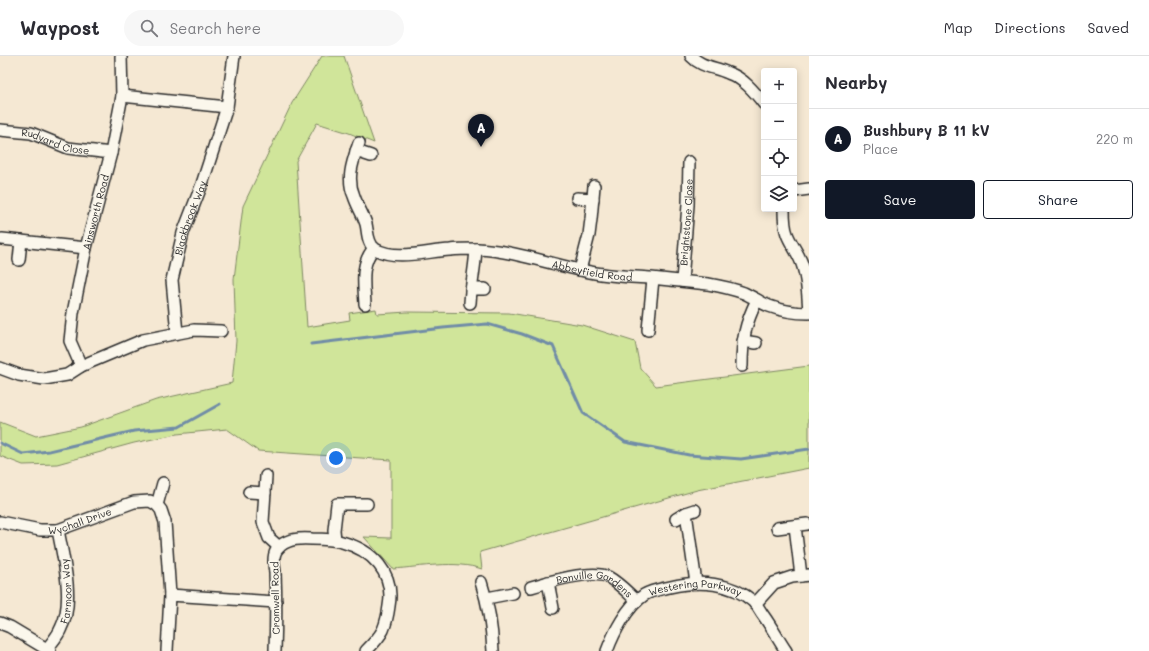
<!DOCTYPE html>
<html lang="en">
<head>
<meta charset="utf-8">
<style>
	:root { --surface:#fff; --page:#f7f7f7; --text:#2b2b33; --muted:#7c7c81; --line:#e1e1e2; --accent:#111827 }
	body { margin:0; font-family:Mali,sans-serif; background:var(--page); color:var(--text) }
	.controls { position:absolute; right:12px; top:12px; display:grid; overflow:hidden; border-radius:4px; box-shadow:0 2px 10px #0003 }
	.controls button { width:36px; height:36px; display:grid; place-items:center; padding:0; border:0; border-bottom:1px solid var(--line); background:var(--surface); color:var(--text); font:20px sans-serif }
	.you { position:absolute; left:336px; top:402px; width:14px; height:14px; margin:-10px; border:3px solid #fff; border-radius:50%; background:#1a73e8; box-shadow:0 0 0 6px #1a73e833 }
	.badge { display:grid; place-items:center; width:26px; height:26px; border-radius:50%; background:var(--accent); color:#fff; font-size:13px; font-weight:700 }
	.pin { position:absolute; translate:-50% -33px; filter:drop-shadow(0 1px 2px #0008) }
	.pin::after { content:''; position:absolute; top:21px; width:14px; height:12px; background:inherit; clip-path:polygon(0 0,100% 0,50% 100%) }
	.list { margin:0; padding:0; list-style:none }
	h2 { display:flex; justify-content:space-between; align-items:center; height:52px; margin:0; padding:0 16px; font-size:17px }
	h2 small { font-size:13px; font-weight:400; color:var(--muted) }
	.list li { display:grid; grid-template-columns:26px 1fr auto; gap:12px; align-items:center; box-sizing:border-box; height:60px; padding:0 16px; border-top:1px solid var(--line) }
	.list b { display:block; font-size:15px; white-space:nowrap }
	.list p { margin:0; font-size:13px; white-space:nowrap; color:var(--muted) }
	.list em { font-size:13px; font-style:normal; color:var(--muted) }
	.actions { display:flex; gap:8px; padding:12px 16px }
	.actions a { flex:1; padding:9px 0; border:1px solid var(--accent); border-radius:4px; text-align:center; font-size:14px; color:var(--accent) }
	.actions .main { background:var(--accent); color:#fff }
	.icon { flex:none; width:22px; height:22px; fill:none; stroke:currentColor; stroke-width:2; stroke-linecap:round; stroke-linejoin:round }
	.map { position:relative; flex:none; width:809px; height:595px; overflow:hidden }
	header { display:flex; align-items:center; gap:24px; box-sizing:border-box; height:56px; padding:0 20px; background:var(--surface); border-bottom:1px solid var(--line) }
	header strong { font-size:19px }
	nav { display:flex; gap:22px; margin-inline-start:auto; font-size:14px }
	.search { width:280px; height:36px; background:var(--page); display:flex; align-items:center; gap:10px; box-sizing:border-box; padding:0 14px; border-radius:22px; color:var(--muted); font-size:15px }
	main { display:flex }
	aside { flex:1; background:var(--surface) }
	.map>svg:first-child { display:block }
	.park { fill:#d0e59a; stroke:#7e8862 }
	.lines { fill:none; stroke-linecap:round; stroke-linejoin:round }
	.stream { stroke:#708ca7; stroke-width:3 }
	.minor-casing { stroke:#2b2b2b; stroke-width:14 }
	.minor { stroke:#fbf7ec; stroke-width:11 }
	.labels { text-anchor:middle; stroke-width:3; stroke-linejoin:round; paint-order:stroke }
	.street-label { font-size:10px; fill:#2b2b2b; stroke:#fbf7ec }
</style>
</head>
<body>
<header>
<strong>Waypost</strong>
<div class="search"><svg class="icon" aria-label="search" viewBox="0 0 24 24"><circle cx="10" cy="10" r="6"/><path d="M15 15l6 6"/></svg>Search here</div>
<nav><a>Map</a><a>Directions</a><a>Saved</a></nav>
</header>
<main>
<div class="map">
<svg width="809" height="595" viewBox="0 0 809 595">
	<rect width="100%" height="100%" fill="#f5e8d3"/>
	<filter id="ink" filterUnits="userSpaceOnUse"><feTurbulence type="fractalNoise" baseFrequency=".025" numOctaves="2"/><feDisplacementMap in="SourceGraphic" scale="8" xChannelSelector="R" yChannelSelector="G"/><feConvolveMatrix kernelMatrix="1 2 1 2 8 2 1 2 1" color-interpolation-filters="sRGB"/></filter>
	<g filter="url(#ink)">
		<path class="park" d="M 322,0 L 344,0 L 374,87 L 349,77 L 317,67 L 296,105 L 307,271 L 350,264 L 349,257 L 376,253 L 377,258 L 407,256 L 509,257 L 582,269 L 635,286 L 640,312 L 656,330 L 809,310 L 809,412 L 697,434 L 480,496 L 482,513 C 455,504 421,511 393,513 L 364,481 L 391,482 L 391,404 L 258,395 L 227,373 L 177,378 L 134,387 L 57,408 L 23,409 L 0,400 L 0,366 L 36,380 L 81,371 L 156,344 L 232,327 L 236,285 L 234,223 L 243,150 L 292,47 Z"/>
		<g class="lines">
			<g class="stream">
				<polyline points="311,288 443,272 487,268 522,278 553,290 583,357 625,386 689,399 741,403 809,393"/>
				<polyline points="0,387 23,398 49,395 134,375 179,371 220,348"/>
			</g>
			<defs>
				<g id="minor">
					<path d="M 691,0 C 701,11 715,11 728,17 C 743,22 754,35 764,48"/>
					<polyline points="122,40 227,51"/>
					<path id="s1" d="M 0,74 L 31,77 L 68,92 L 111,97"/>
					<path id="s2" d="M 359,87 C 353,105 346,122 354,140 C 357,150 363,158 366,168 C 368,176 367,187 375,193 C 396,205 428,195 450,194 C 459,193 469,193 478,193 C 517,195 552,209 590,216 C 610,220 631,221 651,222 C 670,224 689,226 708,228 C 720,230 733,233 744,237 C 753,241 761,247 769,250 C 782,255 795,257 809,257 C 808,242 808,226 803,211 C 800,199 791,189 787,178 C 784,170 784,161 784,153"/>
					<polyline points="356,95 371,100"/>
					<polyline points="794,135 809,133"/>
					<polyline points="577,142 593,143"/>
					<polyline points="2,183 86,192"/>
					<polyline points="19,204 21,185"/>
					<polyline points="580,214 589,179 591,163 594,130"/>
					<path id="s3" d="M 682,225 L 688,149 L 689,106"/>
					<polyline points="471,233 485,233"/>
					<path d="M 470,247 C 471,229 475,211 476,193"/>
					<path d="M 365,248 C 364,228 360,208 374,192"/>
					<polyline points="648,274 653,223"/>
					<path id="s4" d="M 177,277 L 172,224 L 183,177 L 202,128 L 227,51 L 234,0"/>
					<polyline points="743,285 756,287"/>
					<path id="s5" d="M 81,310 L 70,285 L 73,257 L 86,192 L 111,97 L 122,40 L 121,0"/>
					<path d="M 742,310 C 742,284 745,268 757,244"/>
					<polyline points="0,312 19,319 44,323 67,319 81,310 143,284 194,274 221,275"/>
					<polyline points="266,420 263,466 269,482 279,491"/>
					<polyline points="249,436 265,437"/>
					<polyline points="157,449 163,427"/>
					<polyline points="686,457 696,527"/>
					<polyline points="676,463 686,457 695,454"/>
					<path id="s6" d="M 0,466 L 40,474 L 58,474 L 134,446 L 150,445 L 157,449 L 161,454 L 165,466 L 170,539"/>
					<polyline points="795,470 801,520"/>
					<polyline points="777,472 807,468"/>
					<polyline points="335,484 334,474 337,448 367,448"/>
					<path d="M 481,526 C 489,550 492,569 493,595"/>
					<polyline points="548,526 553,552"/>
					<path id="s7" d="M 531,531 C 548,526 592,513 608,521 C 619,527 628,537 637,545"/>
					<polyline points="487,542 513,537"/>
					<polyline points="755,548 774,527 792,521 809,519"/>
					<polyline points="0,567 10,571 50,595"/>
					<path id="s8" d="M 47,593 C 52,586 58,580 61,572 C 75,546 63,501 58,474"/>
					<polyline points="167,595 170,539 276,546"/>
					<path d="M 275,595 C 276,568 276,542 275,516 C 274,510 273,500 276,495 C 283,483 300,482 312,483 C 322,483 332,483 342,486 C 372,494 395,517 389,550 C 388,558 386,567 383,574 C 379,582 372,589 366,595"/>
					<path id="s9" d="M 607,595 C 614,576 627,551 644,539 C 652,534 661,533 670,531 C 699,524 731,526 754,546 C 758,550 760,555 763,559 C 771,570 778,583 786,595"/>
				</g>
			</defs>
			<use href="#minor" class="minor-casing"/>
			<use href="#minor" class="minor"/>
		</g>
	</g>
	<g class="labels">
		<g class="street-label">
			<text dy="4" stroke="none"><textPath href="#s1" startOffset="57">Rudyard Close</textPath></text>
			<text dy="4" stroke="none"><textPath href="#s5" startOffset="159">Ainsworth Road</textPath></text>
			<text dy="4" stroke="none"><textPath href="#s4" startOffset="118">Blackbrook Way</textPath></text>
			<text dy="4" stroke="none"><textPath href="#s3" startOffset="59">Brightstone Close</textPath></text>
			<text dy="4" stroke="none"><textPath href="#s2" startOffset="333">Abbeyfield Road</textPath></text>
			<text dy="4" stroke="none"><textPath href="#s6" startOffset="82">Wychall Drive</textPath></text>
			<text dy="4" stroke="none"><textPath href="#s7" startOffset="67">Bonville Gardens</textPath></text>
			<text dy="4" stroke="none"><textPath href="#s8" startOffset="63">Farmoor Way</textPath></text>
			<text dy="4" stroke="none"><textPath href="#s9" startOffset="121">Westering Parkway</textPath></text>
			<text transform="translate(275 542) rotate(-91)" y="4">Cromwell Road</text>
		</g>
	</g>
</svg>
<div class="controls">
<button>+</button>
<button>−</button>
<button><svg class="icon" aria-label="locate" viewBox="0 0 24 24"><circle cx="12" cy="12" r="6"/><path d="M12 2v4M12 18v4M2 12h4M18 12h4"/></svg></button>
<button><svg class="icon" aria-label="layers" viewBox="0 0 24 24"><path d="M12 4l9 5-9 5-9-5zM3 14l9 5 9-5"/></svg></button>
</div>
<div class="you"></div>
<div class="pin badge" style="left:481px;top:91px">A</div>
</div>
<aside>
<h2>Nearby<small></small></h2>
<ul class="list">
<li><span class="badge">A</span><div><b>Bushbury B 11 kV</b><p>Place</p></div><em>220 m</em></li>
</ul>
<div class="actions"><a class="main">Save</a><a>Share</a></div>
</aside>
</main>
</body>
</html>
